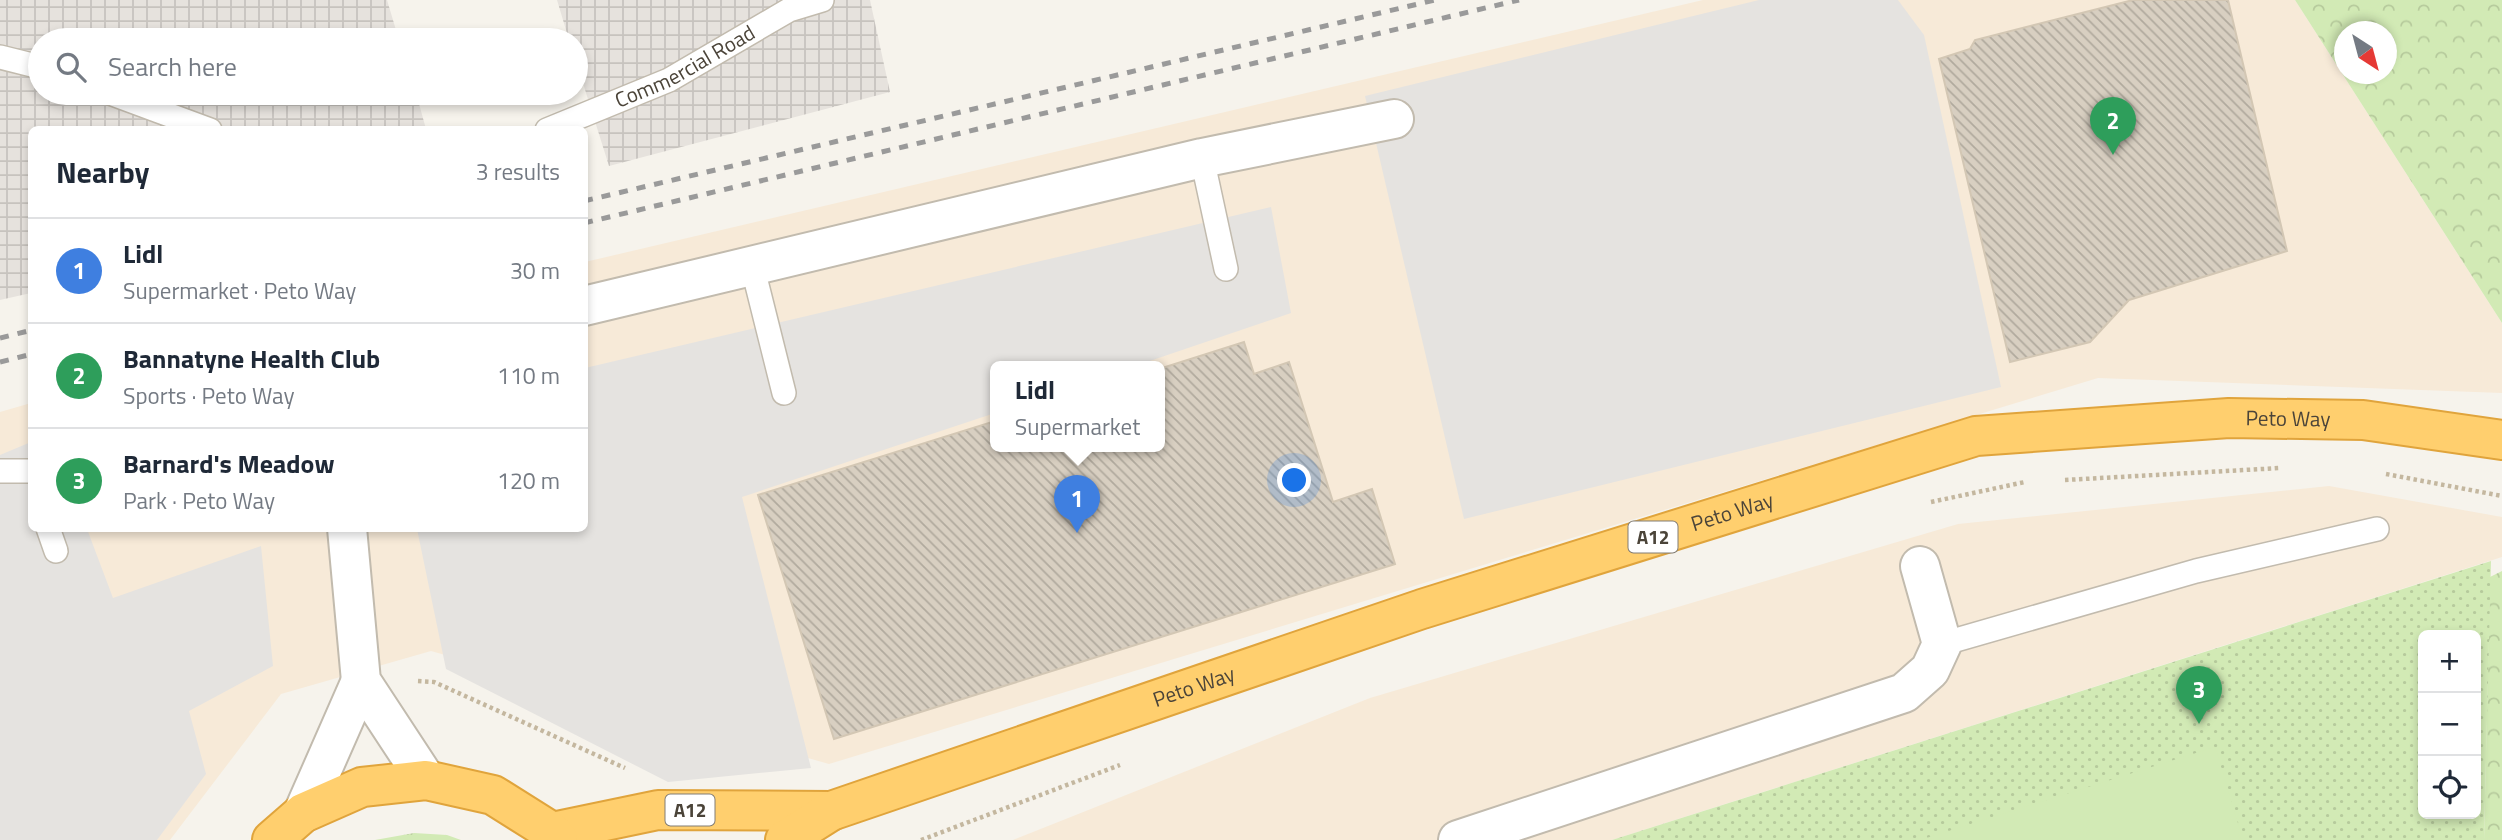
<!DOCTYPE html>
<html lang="en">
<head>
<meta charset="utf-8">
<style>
	:root { --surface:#fff; --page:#f2f2f3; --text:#1f2937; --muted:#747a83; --line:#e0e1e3; --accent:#7c3aed }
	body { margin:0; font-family:"Titillium Web",sans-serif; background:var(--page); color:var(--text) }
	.controls { position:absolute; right:21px; bottom:21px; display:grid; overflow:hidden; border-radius:10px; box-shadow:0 4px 10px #0003 }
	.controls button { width:63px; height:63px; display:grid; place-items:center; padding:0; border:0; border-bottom:2px solid var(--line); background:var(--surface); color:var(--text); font:35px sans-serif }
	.compass { position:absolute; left:2334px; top:21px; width:63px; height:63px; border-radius:50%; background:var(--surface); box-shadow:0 4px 10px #0003; rotate:144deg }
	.you { position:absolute; left:1295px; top:481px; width:24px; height:24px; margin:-18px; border:5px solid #fff; border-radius:50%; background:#1a73e8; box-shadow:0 0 0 10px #1a73e833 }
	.badge { display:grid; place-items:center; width:46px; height:46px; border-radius:50%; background:var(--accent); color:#fff; font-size:23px; font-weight:700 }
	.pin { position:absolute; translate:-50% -58px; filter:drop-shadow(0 2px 4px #0008) }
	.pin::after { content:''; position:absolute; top:37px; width:24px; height:21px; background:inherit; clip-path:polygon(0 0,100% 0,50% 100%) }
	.popup { position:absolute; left:990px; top:361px; width:175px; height:91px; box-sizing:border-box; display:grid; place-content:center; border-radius:10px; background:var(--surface); filter:drop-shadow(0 2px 5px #0005); font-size:23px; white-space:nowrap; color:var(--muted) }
	.popup b { font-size:26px; color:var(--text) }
	.popup::after { content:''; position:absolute; left:50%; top:100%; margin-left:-14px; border:14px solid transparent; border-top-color:var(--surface) }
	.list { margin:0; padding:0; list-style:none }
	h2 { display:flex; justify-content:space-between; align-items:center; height:91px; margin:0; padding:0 28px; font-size:30px }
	h2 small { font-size:23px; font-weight:400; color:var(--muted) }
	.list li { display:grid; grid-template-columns:46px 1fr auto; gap:21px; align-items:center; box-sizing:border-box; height:105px; padding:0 28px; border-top:2px solid var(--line) }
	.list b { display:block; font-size:26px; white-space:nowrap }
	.list p { margin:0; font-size:23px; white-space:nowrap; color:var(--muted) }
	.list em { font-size:23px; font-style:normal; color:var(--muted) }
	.icon { flex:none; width:38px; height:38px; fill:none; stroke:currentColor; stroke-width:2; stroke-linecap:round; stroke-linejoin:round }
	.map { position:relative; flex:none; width:2502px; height:840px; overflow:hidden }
	.search { position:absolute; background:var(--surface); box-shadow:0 4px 10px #0003; left:28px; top:28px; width:560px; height:77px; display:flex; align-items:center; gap:18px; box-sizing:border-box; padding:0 24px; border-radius:38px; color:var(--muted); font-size:26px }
	.panel { position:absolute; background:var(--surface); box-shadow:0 4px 10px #0003; left:28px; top:126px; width:560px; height:406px; border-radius:10px }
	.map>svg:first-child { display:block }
	.commercial { fill:#f7ead8; fill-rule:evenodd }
	.industrial { fill:url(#industrial-grid) }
	.grass { fill:url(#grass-tufts) }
	.forest { fill:url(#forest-crowns); fill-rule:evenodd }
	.park { fill:url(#park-dots); fill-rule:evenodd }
	.pitch { fill:#d2eab5 }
	.parking { fill:#e5e3e0 }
	.building { fill:url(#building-back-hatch); stroke:#d3c7b4; stroke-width:2 }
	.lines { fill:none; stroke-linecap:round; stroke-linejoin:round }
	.lane-casing { stroke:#c2bbae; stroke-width:26 }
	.street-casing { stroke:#c2bbae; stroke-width:42 }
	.highway-casing { stroke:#e0a43c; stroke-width:42 }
	.path { stroke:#c4b79f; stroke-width:4.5; stroke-dasharray:3.5 3.5; stroke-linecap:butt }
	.lane { stroke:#fff; stroke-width:23 }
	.street { stroke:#fff; stroke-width:38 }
	.highway { stroke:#ffcf6e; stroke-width:38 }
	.rail { stroke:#9a9a9a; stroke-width:5; stroke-dasharray:9 9; stroke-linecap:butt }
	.labels { text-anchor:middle; stroke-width:5; stroke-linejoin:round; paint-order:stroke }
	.shield { fill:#fff; stroke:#817c74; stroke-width:2 }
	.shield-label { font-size:19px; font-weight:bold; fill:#4b4439 }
	.street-label { font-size:21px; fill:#4b4439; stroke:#fff }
</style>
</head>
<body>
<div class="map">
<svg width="2502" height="840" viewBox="0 0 2502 840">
	<defs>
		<pattern id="industrial-grid" width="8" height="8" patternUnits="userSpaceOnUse" patternTransform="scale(1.75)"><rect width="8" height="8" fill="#e6e2dd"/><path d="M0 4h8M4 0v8" fill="none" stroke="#c7c3be"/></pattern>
		<pattern id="grass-tufts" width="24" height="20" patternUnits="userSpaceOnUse" patternTransform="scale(1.75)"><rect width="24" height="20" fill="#d2eab5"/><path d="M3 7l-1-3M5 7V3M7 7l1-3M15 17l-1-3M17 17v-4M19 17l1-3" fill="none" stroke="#b6ca9c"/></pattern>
		<pattern id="forest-crowns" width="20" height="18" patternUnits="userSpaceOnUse" patternTransform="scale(1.75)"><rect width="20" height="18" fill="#d2eab5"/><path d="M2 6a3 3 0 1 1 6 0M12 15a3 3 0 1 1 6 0" fill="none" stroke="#b6ca9c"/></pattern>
		<pattern id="park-dots" width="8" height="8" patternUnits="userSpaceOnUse" patternTransform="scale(1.75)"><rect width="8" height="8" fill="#d2eab5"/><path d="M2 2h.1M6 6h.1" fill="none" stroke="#b6ca9c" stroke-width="1.8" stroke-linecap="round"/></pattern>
		<pattern id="building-back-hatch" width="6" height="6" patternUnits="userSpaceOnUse" patternTransform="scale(1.75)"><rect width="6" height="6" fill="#d8cfc1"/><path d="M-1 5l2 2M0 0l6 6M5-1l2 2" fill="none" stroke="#b1aa9e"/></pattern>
	</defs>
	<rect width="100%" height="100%" fill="#f6f3ec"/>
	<g class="commercial">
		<path d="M 1703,0 L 2295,0 L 2502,323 L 2502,393 L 2098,378 L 829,764 L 431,651 L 281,694 L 170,840 L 0,840 L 0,412 L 31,403 L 32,528 L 584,528 L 585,262 ZM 995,367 L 1159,367 L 1159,447 L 995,447 Z"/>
		<polygon points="2329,486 2502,517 2502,557 1612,840 1013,840 1370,698 1958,524"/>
	</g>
	<g class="industrial">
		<polygon points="0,0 387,0 399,40 40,40 40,93 416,93 426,129 32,130 31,293 0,300"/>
		<polygon points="557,0 870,0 890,92 609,166 576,61 576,40 569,40"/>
	</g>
	<polygon class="grass" points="414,833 447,835 461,840 375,840"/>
	<g class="forest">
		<path d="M 2295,0 L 2502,0 L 2502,323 ZM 2344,32 L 2386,32 L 2386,74 L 2344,74 Z"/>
		<polygon points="2502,571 2502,840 2484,840 2490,577"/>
	</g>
	<path class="park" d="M 2491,561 L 2484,840 L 1612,840 ZM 2423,635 L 2476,635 L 2476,814 L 2423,814 Z"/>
	<polygon class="pitch" points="2215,747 2243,840 1920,840"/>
	<g class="parking">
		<polygon points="1759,0 1898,0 1924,35 2001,387 1464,519 1365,96"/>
		<polygon points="1271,207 1291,313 1132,367 995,367 995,413 742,497 811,768 668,782 446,669 417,529 584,528 585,368"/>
		<polygon points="31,442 32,528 87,529 113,598 261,546 273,666 189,711 206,774 157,840 0,840 0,455"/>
	</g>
	<g class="building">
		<polygon points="2133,0 2228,0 2287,251 2129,300 2090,342 2010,362 1939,59 1970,49 1975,40"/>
		<polygon points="1244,342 1254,374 1289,362 1333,502 1372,489 1395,564 834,739 758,495 995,421 995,447 1159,447 1159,369"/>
	</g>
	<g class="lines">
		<defs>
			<g id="lane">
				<polyline points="0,57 40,67"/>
				<polyline points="110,93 210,130"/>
				<path id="s1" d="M 547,130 L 669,80 L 789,10 L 822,0"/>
				<polyline points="1202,158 1226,269"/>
				<polyline points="752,265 784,393"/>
				<polyline points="0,471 32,471"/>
				<polyline points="48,528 56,551"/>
				<polyline points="1942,644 2196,571 2377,529"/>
			</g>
			<g id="street">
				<polyline points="584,306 1202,158 1394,119"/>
				<polyline points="347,528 361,681 426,780"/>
				<polyline points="303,813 361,681"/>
				<polyline points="1458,840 1904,693 1930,670 1942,644 1920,566"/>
			</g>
			<g id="highway">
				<polyline points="552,832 658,810 831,811"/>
				<polyline points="272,840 303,813 362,787 426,780 493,795 552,832 558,840"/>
				<path id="s2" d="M 785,840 L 831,811 L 1422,609 L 1976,436 L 2229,418 L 2363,420 L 2502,440"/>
			</g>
		</defs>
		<use href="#lane" class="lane-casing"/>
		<use href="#street" class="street-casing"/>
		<use href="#highway" class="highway-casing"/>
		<g class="path">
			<polyline points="2386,474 2502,496"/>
			<polyline points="2065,480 2280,468"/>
			<polyline points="1931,502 2025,482"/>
			<polyline points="418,681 434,682 625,768"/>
			<polyline points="921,840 1120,765"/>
		</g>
		<use href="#lane" class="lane"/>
		<use href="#street" class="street"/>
		<use href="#highway" class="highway"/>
		<g class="rail">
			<polyline points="584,201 1435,0"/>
			<polyline points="584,223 1519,0"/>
			<polyline points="0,338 32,330"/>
			<polyline points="0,362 32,354"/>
		</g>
	</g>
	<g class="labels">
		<g class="shield">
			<rect x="1628.5" y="521.5" width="49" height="31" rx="5"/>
			<rect x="665.5" y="794.5" width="49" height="31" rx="5"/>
		</g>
		<g class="shield-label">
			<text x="1653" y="544">A12</text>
			<text x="690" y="817">A12</text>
		</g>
		<g class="street-label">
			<text dy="7" stroke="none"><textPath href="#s1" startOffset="152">Commercial Road</textPath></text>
			<text dy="7" stroke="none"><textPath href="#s2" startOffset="1572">Peto Way</textPath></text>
			<text dy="7" stroke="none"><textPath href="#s2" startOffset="1004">Peto Way</textPath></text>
			<text dy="7" stroke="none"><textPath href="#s2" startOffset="438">Peto Way</textPath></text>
		</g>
	</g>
</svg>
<div class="controls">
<button>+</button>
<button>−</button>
<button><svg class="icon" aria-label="locate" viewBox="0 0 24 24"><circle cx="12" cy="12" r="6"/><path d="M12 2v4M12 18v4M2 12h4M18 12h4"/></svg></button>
</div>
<svg class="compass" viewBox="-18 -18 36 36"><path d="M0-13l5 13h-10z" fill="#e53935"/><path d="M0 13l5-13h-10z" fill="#747a83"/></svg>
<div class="you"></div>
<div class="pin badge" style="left:1077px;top:533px;background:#3f7fe0">1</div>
<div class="popup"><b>Lidl</b>Supermarket</div>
<div class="pin badge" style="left:2113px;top:155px;background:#2e9e5b">2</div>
<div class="pin badge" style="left:2199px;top:724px;background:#2e9e5b">3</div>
<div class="search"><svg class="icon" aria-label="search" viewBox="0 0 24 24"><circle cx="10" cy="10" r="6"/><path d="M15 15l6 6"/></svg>Search here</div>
<section class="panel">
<h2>Nearby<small>3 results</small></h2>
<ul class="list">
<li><span class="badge" style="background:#3f7fe0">1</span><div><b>Lidl</b><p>Supermarket · Peto Way</p></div><em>30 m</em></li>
<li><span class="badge" style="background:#2e9e5b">2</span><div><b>Bannatyne Health Club</b><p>Sports · Peto Way</p></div><em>110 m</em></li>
<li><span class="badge" style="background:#2e9e5b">3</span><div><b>Barnard's Meadow</b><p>Park · Peto Way</p></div><em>120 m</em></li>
</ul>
</section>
</div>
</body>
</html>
